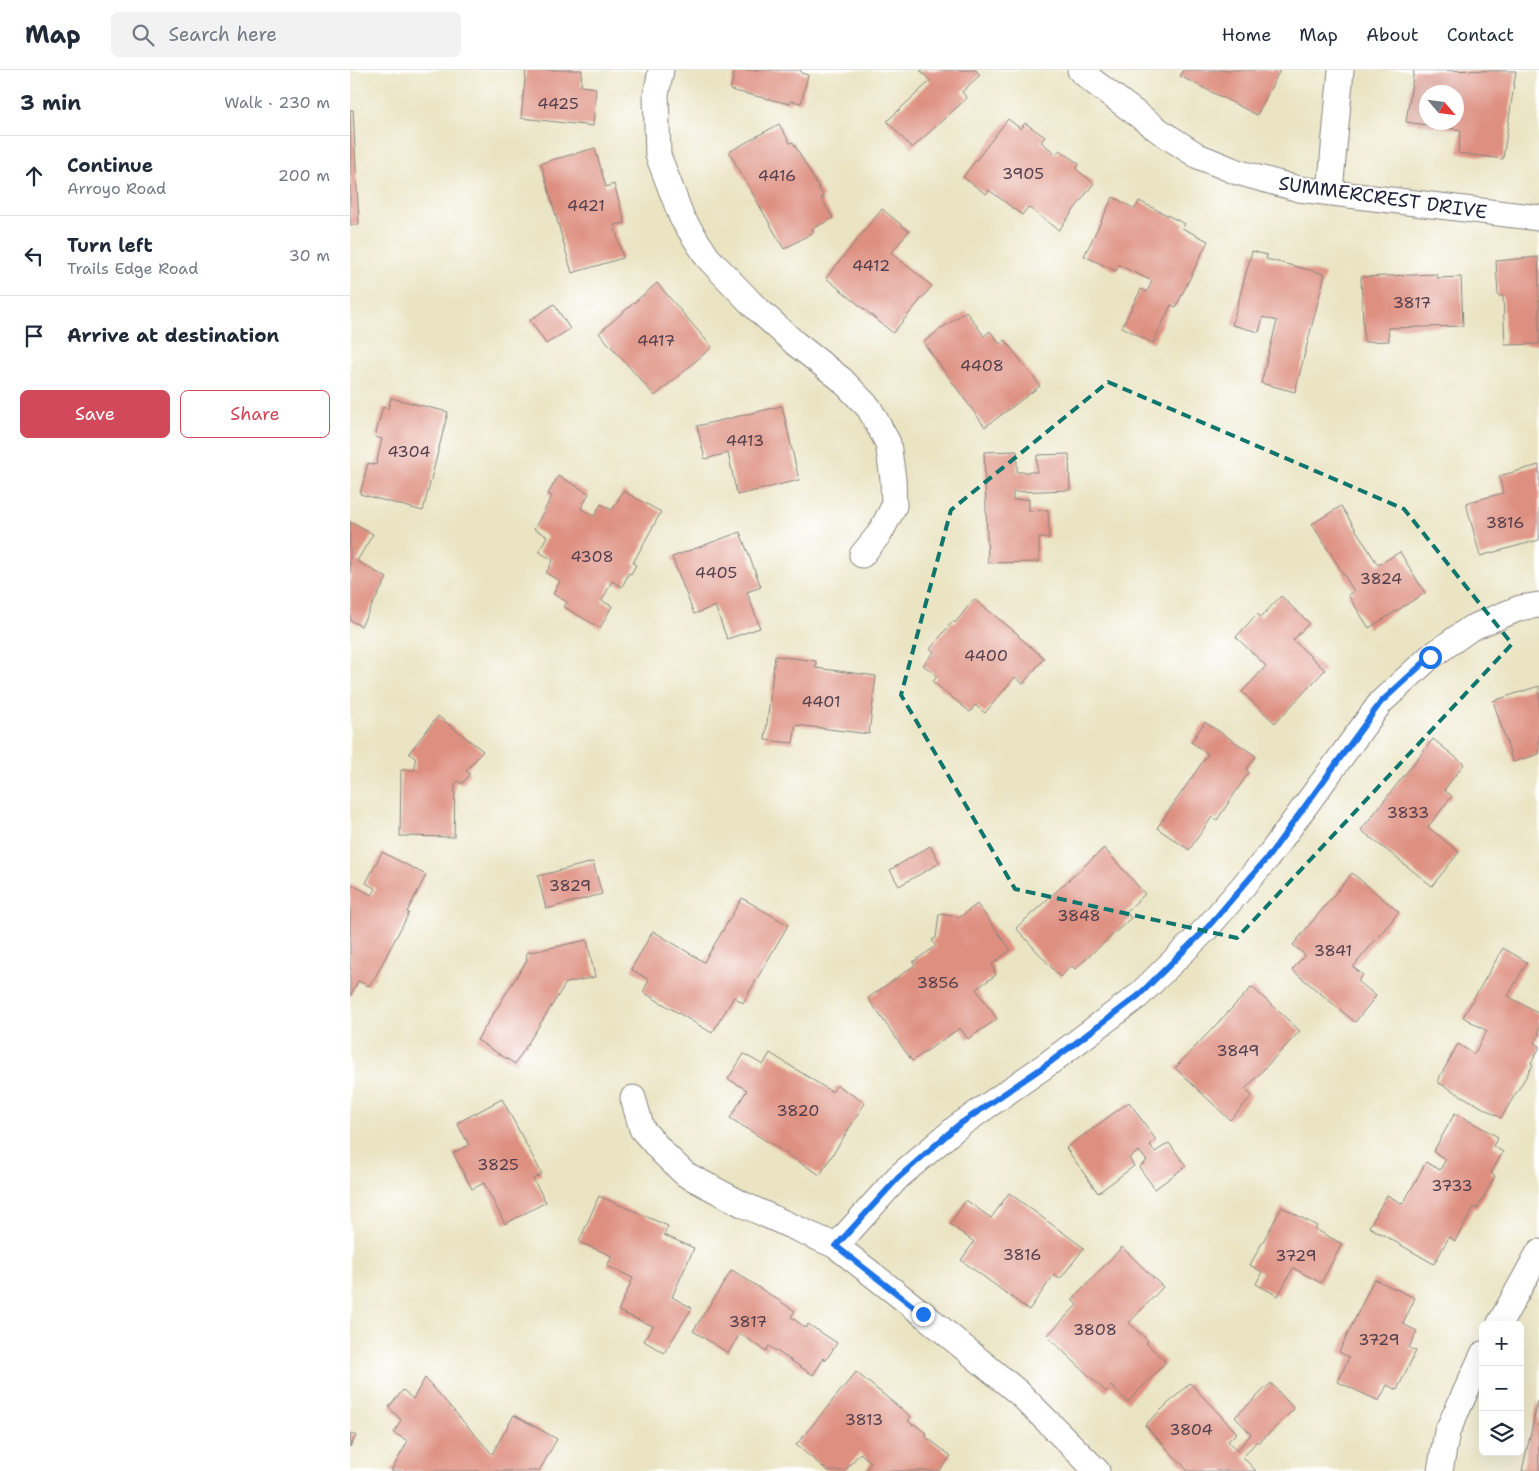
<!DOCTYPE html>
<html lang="en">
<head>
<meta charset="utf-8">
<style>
	:root { --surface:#fff; --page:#f2f2f3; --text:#1f2937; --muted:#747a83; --line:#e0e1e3; --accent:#d1495b }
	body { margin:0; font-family:"Shantell Sans",sans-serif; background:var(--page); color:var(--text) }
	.controls { position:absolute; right:15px; bottom:15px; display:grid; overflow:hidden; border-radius:8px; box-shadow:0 5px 20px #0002 }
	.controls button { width:45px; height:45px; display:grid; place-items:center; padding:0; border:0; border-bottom:1px solid var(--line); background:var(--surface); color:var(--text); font:25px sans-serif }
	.compass { position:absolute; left:1069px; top:15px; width:45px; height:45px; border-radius:50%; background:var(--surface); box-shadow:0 5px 20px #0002; rotate:118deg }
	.stop { position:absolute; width:15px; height:15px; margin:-11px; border:4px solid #1a73e8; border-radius:50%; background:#fff }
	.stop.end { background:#1a73e8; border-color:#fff; box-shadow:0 1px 5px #0008 }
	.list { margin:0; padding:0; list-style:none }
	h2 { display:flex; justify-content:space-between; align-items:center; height:65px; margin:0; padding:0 20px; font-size:21px }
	h2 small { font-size:16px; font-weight:400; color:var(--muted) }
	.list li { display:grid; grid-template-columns:32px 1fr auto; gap:15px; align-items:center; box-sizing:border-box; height:80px; padding:0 20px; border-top:1px solid var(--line) }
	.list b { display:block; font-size:19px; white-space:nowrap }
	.list p { margin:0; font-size:16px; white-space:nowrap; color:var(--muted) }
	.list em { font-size:16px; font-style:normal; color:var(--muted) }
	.actions { display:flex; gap:10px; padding:15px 20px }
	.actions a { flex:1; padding:11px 0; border:1px solid var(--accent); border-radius:8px; text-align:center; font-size:18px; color:var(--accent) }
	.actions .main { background:var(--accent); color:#fff }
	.icon { flex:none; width:28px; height:28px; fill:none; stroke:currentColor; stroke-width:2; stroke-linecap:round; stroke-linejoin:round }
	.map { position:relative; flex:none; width:1189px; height:1401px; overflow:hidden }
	header { display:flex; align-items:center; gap:30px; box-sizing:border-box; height:70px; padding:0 25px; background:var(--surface); border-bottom:1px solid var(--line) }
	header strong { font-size:24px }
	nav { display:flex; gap:28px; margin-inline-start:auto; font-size:18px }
	.search { width:350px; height:45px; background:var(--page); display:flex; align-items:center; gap:12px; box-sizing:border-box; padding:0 18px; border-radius:8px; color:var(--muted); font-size:19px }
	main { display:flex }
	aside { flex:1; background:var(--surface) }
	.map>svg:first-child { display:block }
	.building { fill:#de9080; fill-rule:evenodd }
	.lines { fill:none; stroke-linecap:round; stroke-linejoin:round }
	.minor-casing { stroke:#86837f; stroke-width:27 }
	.minor { stroke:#fff; stroke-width:25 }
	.route { stroke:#1a73e8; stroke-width:6 }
	.marked { fill:none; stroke:#0f766e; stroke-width:4; stroke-dasharray:10 6; stroke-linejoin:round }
	.labels { text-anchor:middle; stroke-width:4.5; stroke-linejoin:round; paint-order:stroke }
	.number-label { font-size:16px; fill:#513e4c }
	.street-label { font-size:19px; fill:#22223b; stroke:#fff }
</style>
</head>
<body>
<header>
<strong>Map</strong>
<div class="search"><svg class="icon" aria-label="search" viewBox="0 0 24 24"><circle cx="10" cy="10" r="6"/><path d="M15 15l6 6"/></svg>Search here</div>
<nav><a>Home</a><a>Map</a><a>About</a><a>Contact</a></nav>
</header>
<main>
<aside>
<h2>3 min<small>Walk · 230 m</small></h2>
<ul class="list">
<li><svg class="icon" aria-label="ahead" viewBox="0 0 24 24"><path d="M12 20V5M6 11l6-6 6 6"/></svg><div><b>Continue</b><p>Arroyo Road</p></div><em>200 m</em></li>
<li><svg class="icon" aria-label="left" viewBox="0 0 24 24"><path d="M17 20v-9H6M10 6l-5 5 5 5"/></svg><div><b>Turn left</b><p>Trails Edge Road</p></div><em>30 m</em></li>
<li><svg class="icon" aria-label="arrive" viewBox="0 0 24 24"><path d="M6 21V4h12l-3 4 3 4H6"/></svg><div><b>Arrive at destination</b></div></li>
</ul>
<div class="actions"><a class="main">Save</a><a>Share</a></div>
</aside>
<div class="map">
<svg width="1189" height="1401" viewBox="0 0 1189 1401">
	<rect width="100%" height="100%" fill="#fff"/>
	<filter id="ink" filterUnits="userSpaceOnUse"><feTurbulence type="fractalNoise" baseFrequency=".02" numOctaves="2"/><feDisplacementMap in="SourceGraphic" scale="10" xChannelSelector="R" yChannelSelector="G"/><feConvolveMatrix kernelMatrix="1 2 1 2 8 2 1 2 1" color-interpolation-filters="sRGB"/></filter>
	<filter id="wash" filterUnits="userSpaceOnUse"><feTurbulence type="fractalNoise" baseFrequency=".0096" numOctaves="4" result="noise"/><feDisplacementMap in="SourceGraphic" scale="20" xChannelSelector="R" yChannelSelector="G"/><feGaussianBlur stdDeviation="1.12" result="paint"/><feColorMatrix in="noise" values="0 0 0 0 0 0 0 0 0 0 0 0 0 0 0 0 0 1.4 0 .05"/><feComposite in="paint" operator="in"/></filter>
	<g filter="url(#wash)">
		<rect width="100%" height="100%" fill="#eae4c3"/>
		<g id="blocks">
			<g class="building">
				<polygon points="176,0 232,0 231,16 246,18 243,56 171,48"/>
				<polygon points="385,0 451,0 451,3 458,5 451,33 441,31 440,34 380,20"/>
				<polygon points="570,0 626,0 630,5 612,22 617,28 562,78 537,51 580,11"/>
				<polygon points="833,0 930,0 907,45 830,6"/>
				<path d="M 1064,0 L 1166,1 L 1153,89 L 1108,83 L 1111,60 L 1056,52 ZM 1076,22 L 1106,22 L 1106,52 L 1076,52 Z"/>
				<polygon points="0,40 3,40 9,155 0,155"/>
				<polygon points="658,49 671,59 675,53 695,67 691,72 706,84 710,80 729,94 726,99 744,113 709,160 678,137 672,145 639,120 636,124 613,107"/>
				<polygon points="429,54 440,73 443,72 474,127 471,128 483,148 462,159 464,162 434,179 379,82"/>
				<polygon points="245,78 256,117 264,114 275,153 264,155 273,188 222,203 191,93"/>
				<polygon points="763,127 785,139 789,131 835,154 832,158 858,171 826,237 821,235 803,273 772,257 791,219 797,222 802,211 769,195 766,201 734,186"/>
				<polygon points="532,139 559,161 541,183 582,216 543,263 476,208"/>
				<polygon points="902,181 917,185 916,189 975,204 945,322 911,313 927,251 913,247 909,262 882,255"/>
				<polygon points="1188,187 1189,205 1189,274 1155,275 1153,226 1148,226 1146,191"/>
				<polygon points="1087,204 1087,208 1111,207 1113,256 1038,258 1039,271 1014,272 1011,207"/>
				<polygon points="307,213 362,277 305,326 249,263"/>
				<polygon points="204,234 220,259 196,274 180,250"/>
				<polygon points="616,241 634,266 640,261 650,274 655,270 690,316 635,357 573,272"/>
				<polygon points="41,328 98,342 73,441 10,424 18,393 26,395 32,369 25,367 33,337 38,339"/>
				<polygon points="432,336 449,410 387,425 378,383 355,389 347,356"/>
				<polygon points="667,381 667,402 687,402 687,385 719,384 720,420 663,422 663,430 679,429 679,441 698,440 699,468 689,468 689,492 638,493 634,382"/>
				<polygon points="1189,395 1189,470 1130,486 1116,433 1153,423 1149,406"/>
				<polygon points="208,406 239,423 231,439 244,446 251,434 262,440 273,421 311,442 283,493 286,495 281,504 279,503 272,517 262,511 252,531 262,536 250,558 214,537 217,532 203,524 210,511 196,503 203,490 189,482 197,466 184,459 202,426 198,424"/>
				<polygon points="991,436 1028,495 1050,482 1075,523 1019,558 998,525 1004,521 962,454"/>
				<polygon points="0,452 23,464 7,491 37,508 11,556 0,550"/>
				<polygon points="390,462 411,517 397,522 410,558 377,569 365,536 344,544 322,487"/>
				<polygon points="931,526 959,553 943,570 975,600 925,653 892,622 916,596 886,567 907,544 911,547"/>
				<polygon points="624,529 669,565 668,566 694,588 673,614 665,607 635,643 625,635 620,642 583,612 587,606 573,595 584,582 580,579 603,551 605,553"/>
				<polygon points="425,586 466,591 466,598 526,606 519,664 446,655 443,673 415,670"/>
				<polygon points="1189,616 1189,684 1163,692 1143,631"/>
				<polygon points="88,646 133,681 116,701 120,704 112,714 108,711 105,714 104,767 50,766 51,700 65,700 65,689 66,689 59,683"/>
				<polygon points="855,652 906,686 896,700 899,702 867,750 862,747 839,780 807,758 858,684 841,672"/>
				<polygon points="1083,669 1114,694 1094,720 1102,726 1078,757 1109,782 1082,816 1011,760"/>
				<polygon points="580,776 590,793 549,816 540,800"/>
				<polygon points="754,778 795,824 776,842 781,848 725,899 722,896 710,907 666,858"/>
				<polygon points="32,782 76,805 57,842 59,843 24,909 23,909 19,916 8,911 0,927 0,814 22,825 26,819 16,813"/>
				<polygon points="243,792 252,824 196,839 188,806"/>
				<polygon points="1002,803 1049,842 1003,897 1013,905 1008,911 1026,926 1005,952 942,900 955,885 943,875"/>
				<polygon points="392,828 438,855 393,933 384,927 362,963 293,922 299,910 281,899 303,861 354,892"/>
				<polygon points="627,834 661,880 642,894 646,905 626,919 647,949 618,969 610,958 562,991 518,928 565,895 563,892 586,876 582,870 586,868 589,844 610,847"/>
				<polygon points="237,870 245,907 216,913 165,994 127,970 177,890 176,883"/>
				<polygon points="1153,878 1177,892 1158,926 1189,944 1189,965 1184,973 1189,976 1189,979 1181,993 1183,995 1151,1048 1087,1012 1108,974 1124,984 1137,961 1113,947"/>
				<polygon points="902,917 950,961 895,1019 902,1026 880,1050 825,998"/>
				<polygon points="420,983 482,1022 487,1015 515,1033 470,1105 380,1048 397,1020 378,1009 394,984 413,995"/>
				<polygon points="152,1029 192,1104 183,1109 196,1132 155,1154 134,1113 122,1119 103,1083 119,1075 107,1053"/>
				<polygon points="779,1032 806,1070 800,1075 805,1082 819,1073 836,1096 805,1119 789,1097 797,1091 789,1081 779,1088 784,1096 748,1123 716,1078"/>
				<polygon points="1105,1043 1148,1067 1143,1076 1153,1082 1141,1103 1145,1106 1127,1139 1124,1137 1105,1171 1099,1167 1084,1194 1019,1157 1037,1125 1053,1134 1076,1092 1090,1100 1096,1089 1083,1082"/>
				<polygon points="659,1123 734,1178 710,1209 704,1205 679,1240 611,1190 624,1172 600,1154 616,1130 641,1148"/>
				<polygon points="249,1126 318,1156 314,1165 344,1178 322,1227 342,1238 314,1283 294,1271 303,1256 268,1241 283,1208 257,1196 262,1186 229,1172"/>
				<polygon points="932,1137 967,1156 965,1159 992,1174 971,1213 943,1198 928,1226 906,1214 912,1202 900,1195"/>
				<polygon points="772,1177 813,1217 779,1253 798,1271 796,1273 816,1292 778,1332 761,1316 756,1322 697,1266 727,1235 722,1230"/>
				<polygon points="382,1200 445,1241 441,1247 456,1258 458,1254 487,1273 476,1290 474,1288 463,1305 419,1276 416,1281 390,1264 378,1283 343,1261"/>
				<polygon points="1024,1209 1065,1228 1053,1254 1067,1261 1059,1278 1066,1281 1047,1320 1037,1315 1029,1331 988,1312 999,1287 989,1282"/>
				<polygon points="506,1302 561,1347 558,1351 563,1355 564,1354 577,1364 575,1366 601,1386 589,1401 515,1401 521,1392 510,1383 495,1401 478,1401 446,1375"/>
				<polygon points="75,1308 142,1384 164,1345 207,1369 189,1401 41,1401 58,1371 44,1363 51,1350 39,1337 53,1320 63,1329"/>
				<polygon points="840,1313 887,1363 878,1371 887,1381 901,1364 885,1347 921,1313 944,1339 909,1373 907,1371 893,1387 906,1401 838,1401 795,1355"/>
				<polygon points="1188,1331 1189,1401 1172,1401"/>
				<polygon points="0,1363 6,1366 0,1377"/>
			</g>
		</g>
	</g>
	<g filter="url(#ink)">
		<use href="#blocks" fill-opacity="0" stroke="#86837f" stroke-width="1"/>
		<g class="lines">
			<defs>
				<g id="minor">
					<polyline points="311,0 306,25 308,85 332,148 358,188 403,235 446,274 491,309 519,338 538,373 543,409 544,436 530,463 512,485"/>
					<polyline points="730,0 744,12 811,62 848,86 887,102 949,119 1189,148"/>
					<polyline points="980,122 991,0"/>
					<polyline points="283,1028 292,1059 313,1083 335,1104 394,1135 486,1176 573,1244 669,1323 747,1401"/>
					<polyline points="486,1176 548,1107 607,1057 699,993 788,926 857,858 918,787 1031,632 1080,587 1121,558 1170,538 1189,535"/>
					<polyline points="1149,1255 1189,1182"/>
					<polyline points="1090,1401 1097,1362 1133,1284"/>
				</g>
			</defs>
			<use href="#minor" class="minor-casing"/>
			<use href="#minor" class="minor"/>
		</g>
	</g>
	<g class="lines" filter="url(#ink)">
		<polyline class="route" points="573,1244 486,1176 548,1108 607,1056 699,993 788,926 857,858 918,787 1031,632 1080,587"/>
	</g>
	<path class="marked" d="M 758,312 L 1054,439 L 1162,574 L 887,868 L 665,819 L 551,625 L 601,440 Z"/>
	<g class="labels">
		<g class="number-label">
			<text x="208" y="39">4425</text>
			<text x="673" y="109">3905</text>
			<text x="427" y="111">4416</text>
			<text x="236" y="141">4421</text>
			<text x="521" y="201">4412</text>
			<text x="1062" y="238">3817</text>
			<text x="306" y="276">4417</text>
			<text x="632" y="301">4408</text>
			<text x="395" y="376">4413</text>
			<text x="59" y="387">4304</text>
			<text x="1155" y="458">3816</text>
			<text x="242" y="492">4308</text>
			<text x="366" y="508">4405</text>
			<text x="1031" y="514">3824</text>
			<text x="636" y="591">4400</text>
			<text x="471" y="637">4401</text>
			<text x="1058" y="748">3833</text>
			<text x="220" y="821">3829</text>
			<text x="729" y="851">3848</text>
			<text x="983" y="886">3841</text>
			<text x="588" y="918">3856</text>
			<text x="888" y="986">3849</text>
			<text x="448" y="1046">3820</text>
			<text x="148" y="1100">3825</text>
			<text x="1102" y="1121">3733</text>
			<text x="672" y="1190">3816</text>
			<text x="946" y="1191">3729</text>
			<text x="398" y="1257">3817</text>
			<text x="745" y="1265">3808</text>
			<text x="1029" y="1275">3729</text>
			<text x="514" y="1355">3813</text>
			<text x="841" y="1365">3804</text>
		</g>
		<g class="street-label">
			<text transform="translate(1033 127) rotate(8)" y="7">SUMMERCREST DRIVE</text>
		</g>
	</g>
</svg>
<div class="controls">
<button>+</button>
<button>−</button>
<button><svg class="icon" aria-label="layers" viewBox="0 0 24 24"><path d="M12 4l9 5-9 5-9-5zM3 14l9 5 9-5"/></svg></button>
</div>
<svg class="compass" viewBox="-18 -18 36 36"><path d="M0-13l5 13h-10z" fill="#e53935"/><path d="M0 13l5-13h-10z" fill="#747a83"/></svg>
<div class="stop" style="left:1080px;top:587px"></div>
<div class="stop end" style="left:573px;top:1244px"></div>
</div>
</main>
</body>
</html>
